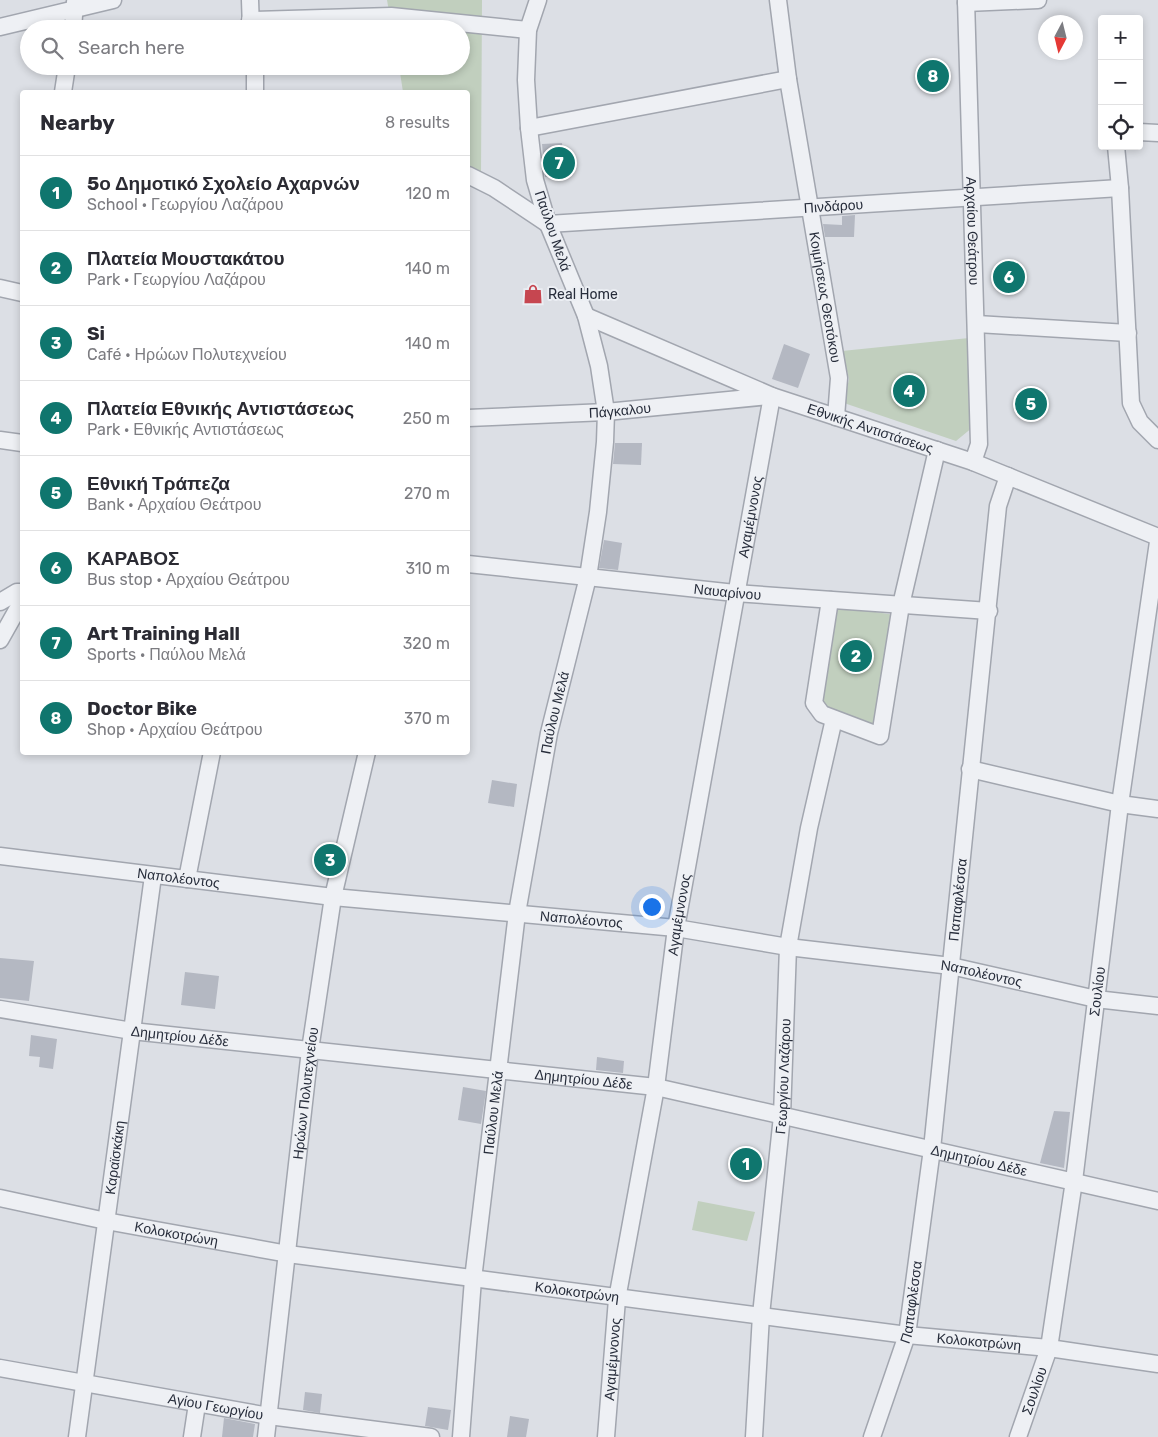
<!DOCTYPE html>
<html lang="en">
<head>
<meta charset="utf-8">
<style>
	:root { --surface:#fff; --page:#f7f7f7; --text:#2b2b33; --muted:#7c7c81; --line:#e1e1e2; --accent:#0f766e }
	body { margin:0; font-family:Rubik,sans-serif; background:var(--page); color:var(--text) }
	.controls { position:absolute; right:15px; top:15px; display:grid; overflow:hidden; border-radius:5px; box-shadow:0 2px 8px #0003 }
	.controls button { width:45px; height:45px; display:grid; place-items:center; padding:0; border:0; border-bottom:1px solid var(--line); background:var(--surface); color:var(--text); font:25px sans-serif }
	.compass { position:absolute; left:1038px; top:15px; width:45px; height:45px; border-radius:50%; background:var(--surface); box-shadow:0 2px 8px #0003; rotate:187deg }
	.you { position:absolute; left:651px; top:906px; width:18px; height:18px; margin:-12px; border:4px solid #fff; border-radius:50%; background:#1a73e8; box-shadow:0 0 0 8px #1a73e833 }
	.badge { display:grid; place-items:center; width:32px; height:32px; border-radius:50%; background:var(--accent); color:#fff; font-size:16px; font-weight:700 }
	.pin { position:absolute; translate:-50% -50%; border:2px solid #fff; box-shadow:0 1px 5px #0006 }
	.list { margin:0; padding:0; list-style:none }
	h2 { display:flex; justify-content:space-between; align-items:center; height:65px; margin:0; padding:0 20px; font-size:21px }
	h2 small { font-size:16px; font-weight:400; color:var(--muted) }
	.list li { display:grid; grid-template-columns:32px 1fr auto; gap:15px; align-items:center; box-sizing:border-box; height:75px; padding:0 20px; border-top:1px solid var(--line) }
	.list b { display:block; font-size:19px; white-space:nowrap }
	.list p { margin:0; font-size:16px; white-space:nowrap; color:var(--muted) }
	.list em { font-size:16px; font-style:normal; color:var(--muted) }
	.icon { flex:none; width:28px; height:28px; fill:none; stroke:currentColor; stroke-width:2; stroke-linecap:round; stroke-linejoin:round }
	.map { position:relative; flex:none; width:1158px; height:1437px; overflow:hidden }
	.search { position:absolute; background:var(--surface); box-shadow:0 2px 8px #0003; left:20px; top:20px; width:450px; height:55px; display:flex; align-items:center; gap:12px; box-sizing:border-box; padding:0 18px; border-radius:28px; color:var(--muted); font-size:19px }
	.panel { position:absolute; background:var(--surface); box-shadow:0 2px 8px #0003; left:20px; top:90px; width:450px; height:665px; border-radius:5px }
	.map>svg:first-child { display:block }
	.green { fill:#c1cfbe }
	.building { fill:#b4b8c2 }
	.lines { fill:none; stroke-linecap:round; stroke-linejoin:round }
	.minor-casing { stroke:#a2a6af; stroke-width:19 }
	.minor { stroke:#eef0f4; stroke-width:16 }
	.labels { text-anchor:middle; stroke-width:4; stroke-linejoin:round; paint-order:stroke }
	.street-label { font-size:14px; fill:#272d3b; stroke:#ebeef3 }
	.poi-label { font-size:14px; fill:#272d3b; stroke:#ebeef3; text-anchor:start }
</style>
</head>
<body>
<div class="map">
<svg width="1158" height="1437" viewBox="0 0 1158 1437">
	<rect width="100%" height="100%" fill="#dcdfe5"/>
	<g class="green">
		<polygon points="387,0 482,0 481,176 468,173 468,92 403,92 399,66 461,66 461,29 392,29"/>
		<polygon points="969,338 973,427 956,441 844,403 849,379 842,351"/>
		<polygon points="835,606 895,615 875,728 828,709 817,697"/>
		<polygon points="698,1201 755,1212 747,1241 692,1230"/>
	</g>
	<g class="building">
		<polygon points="562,143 563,152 572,151 574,174 545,177 542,144"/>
		<polygon points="855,215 854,237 825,237 823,224 842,225 842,216"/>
		<polygon points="784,344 810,354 798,388 772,379"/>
		<polygon points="615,443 642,443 641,465 613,464"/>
		<polygon points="604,540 622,543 618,570 599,568"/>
		<polygon points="492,780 517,784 514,807 488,803"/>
		<polygon points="0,958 34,961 29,1001 0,998"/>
		<polygon points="185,972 219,976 215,1009 181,1005"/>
		<polygon points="31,1035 57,1039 53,1069 39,1067 40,1057 29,1056"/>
		<polygon points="597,1057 624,1061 623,1073 596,1070"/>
		<polygon points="463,1087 486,1091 481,1124 458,1120"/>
		<polygon points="1054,1111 1070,1112 1064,1168 1040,1163"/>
		<polygon points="305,1392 322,1394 320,1413 303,1410"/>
		<polygon points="428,1407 451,1410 448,1430 425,1426"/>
		<polygon points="510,1416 529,1419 526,1437 507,1437"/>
		<polygon points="224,1418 255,1424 253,1437 222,1437"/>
	</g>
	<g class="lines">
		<defs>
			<g id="minor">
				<polyline points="250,0 251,29"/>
				<path id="s1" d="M 778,0 L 788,79 L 839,378 L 836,417"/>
				<path id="s2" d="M 966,0 L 979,444 L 973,462"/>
				<polyline points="966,3 1038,0"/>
				<polyline points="250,20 391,16 528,30"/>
				<polyline points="0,27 113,0"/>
				<polyline points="73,29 75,2"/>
				<polyline points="63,92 67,66"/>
				<polyline points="255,92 255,66"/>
				<polyline points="529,128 788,79"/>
				<polyline points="1139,132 1158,133"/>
				<polyline points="1116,146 1120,188 1131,403 1140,422 1158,440"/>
				<polyline points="468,175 494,188 548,224"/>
				<path id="s3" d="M 548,224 L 1120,188"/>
				<polyline points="0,288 22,293"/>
				<path id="s4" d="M 586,316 L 772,396 L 973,462 L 1158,537"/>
				<polyline points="977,324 1128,333"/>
				<path id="s5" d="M 468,418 L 606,412 L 770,396"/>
				<polyline points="0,440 22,443"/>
				<path id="s6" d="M 468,564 L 735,593 L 989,611"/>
				<polyline points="830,600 814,703 822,714 880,736 901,605 937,450"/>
				<polyline points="0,602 17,592 22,592"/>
				<polyline points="0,640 22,601"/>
				<polyline points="970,769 1120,804 1158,809"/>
				<path id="s7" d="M 0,856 L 333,897 L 676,928 L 788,947 L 951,966 L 1096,999 L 1158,1006"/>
				<polyline points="187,879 212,752"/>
				<path id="s8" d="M 0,1009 L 132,1031 L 656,1087 L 1158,1201"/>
				<path id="s9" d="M 0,1198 L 106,1221 L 288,1254 L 907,1335 L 1049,1348 L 1158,1364"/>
				<path id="s10" d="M 0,1368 L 269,1416 L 431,1437"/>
				<path id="s11" d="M 77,1437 L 153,876"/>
				<polyline points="192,1437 197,1404"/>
				<path id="s12" d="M 266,1437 L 310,1050 L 333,897 L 367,752"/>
				<path id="s13" d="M 461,1437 L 473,1279 L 517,913 L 549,733 L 588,577 L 598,512 L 605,442 L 606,412 L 599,366 L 586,316 L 548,224 L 535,180 L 529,128 L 526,80 L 528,30 L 538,0"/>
				<path id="s14" d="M 606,1437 L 617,1299 L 656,1087 L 676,928 L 772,396"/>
				<path id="s15" d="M 754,1437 L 761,1315 L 782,1116 L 788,947 L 809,828 L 834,719"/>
				<path id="s16" d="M 872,1437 L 907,1335 L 932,1149 L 998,506 L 1008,476"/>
				<path id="s17" d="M 1018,1437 L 1049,1348 L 1074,1181 L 1120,804 L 1158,542"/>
			</g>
		</defs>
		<use href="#minor" class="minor-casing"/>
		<use href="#minor" class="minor"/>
	</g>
	<defs>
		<symbol id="shop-bare" viewBox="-9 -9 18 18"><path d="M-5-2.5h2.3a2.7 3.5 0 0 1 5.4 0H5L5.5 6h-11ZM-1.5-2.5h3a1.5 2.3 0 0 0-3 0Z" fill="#c64650" stroke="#ebeef3" stroke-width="2.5" paint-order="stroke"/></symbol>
	</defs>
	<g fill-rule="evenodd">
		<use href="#shop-bare" x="519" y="280" width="28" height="28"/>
	</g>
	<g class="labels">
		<g class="street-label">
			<text dy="5" stroke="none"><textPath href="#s3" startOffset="286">Πινδάρου</textPath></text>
			<text transform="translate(553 231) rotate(71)" y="5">Παύλου Μελά</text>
			<text dy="5" stroke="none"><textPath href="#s2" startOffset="231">Αρχαίου Θεάτρου</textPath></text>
			<text dy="5" stroke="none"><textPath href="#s1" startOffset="301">Κοιμήσεως Θεοτόκου</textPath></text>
			<text dy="5" stroke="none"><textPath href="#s5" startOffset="152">Πάγκαλου</textPath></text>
			<text dy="5" stroke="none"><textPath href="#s4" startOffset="306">Εθνικής Αντιστάσεως</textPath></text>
			<text dy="5" stroke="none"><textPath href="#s14" startOffset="932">Αγαμέμνονος</textPath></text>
			<text dy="5" stroke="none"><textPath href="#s6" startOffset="261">Ναυαρίνου</textPath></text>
			<text dy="5" stroke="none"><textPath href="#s13" startOffset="731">Παύλου Μελά</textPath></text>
			<text dy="5" stroke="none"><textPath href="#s7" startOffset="180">Ναπολέοντος</textPath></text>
			<text dy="5" stroke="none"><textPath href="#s16" startOffset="546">Παπαφλέσσα</textPath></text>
			<text dy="5" stroke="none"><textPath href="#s14" startOffset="528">Αγαμέμνονος</textPath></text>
			<text dy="5" stroke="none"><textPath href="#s7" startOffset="585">Ναπολέοντος</textPath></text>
			<text dy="5" stroke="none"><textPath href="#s7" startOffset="989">Ναπολέοντος</textPath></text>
			<text dy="5" stroke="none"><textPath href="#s17" startOffset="454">Σουλίου</textPath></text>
			<text dy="5" stroke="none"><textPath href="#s8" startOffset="182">Δημητρίου Δέδε</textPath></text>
			<text dy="5" stroke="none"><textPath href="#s15" startOffset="362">Γεωργίου Λαζάρου</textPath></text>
			<text dy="5" stroke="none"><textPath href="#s8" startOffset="588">Δημητρίου Δέδε</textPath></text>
			<text dy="5" stroke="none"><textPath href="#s12" startOffset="346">Ηρώων Πολυτεχνείου</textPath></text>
			<text dy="5" stroke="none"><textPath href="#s13" startOffset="326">Παύλου Μελά</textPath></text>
			<text dy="5" stroke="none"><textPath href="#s11" startOffset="282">Καραϊσκάκη</textPath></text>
			<text dy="5" stroke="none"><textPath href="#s8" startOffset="992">Δημητρίου Δέδε</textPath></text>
			<text dy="5" stroke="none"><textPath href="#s9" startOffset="180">Κολοκοτρώνη</textPath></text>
			<text dy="5" stroke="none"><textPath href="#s9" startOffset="585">Κολοκοτρώνη</textPath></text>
			<text dy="5" stroke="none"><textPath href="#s16" startOffset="141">Παπαφλέσσα</textPath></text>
			<text dy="5" stroke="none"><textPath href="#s9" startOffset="990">Κολοκοτρώνη</textPath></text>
			<text dy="5" stroke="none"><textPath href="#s14" startOffset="78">Αγαμέμνονος</textPath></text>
			<text dy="5" stroke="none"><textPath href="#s17" startOffset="49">Σουλίου</textPath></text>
			<text dy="5" stroke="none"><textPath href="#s10" startOffset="219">Αγίου Γεωργίου</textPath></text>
		</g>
		<g class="poi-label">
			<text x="548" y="299">Real Home</text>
		</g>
	</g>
</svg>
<div class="controls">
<button>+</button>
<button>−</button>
<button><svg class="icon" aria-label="locate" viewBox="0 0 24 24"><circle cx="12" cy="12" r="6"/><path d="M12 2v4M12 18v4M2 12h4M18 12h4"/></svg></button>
</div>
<svg class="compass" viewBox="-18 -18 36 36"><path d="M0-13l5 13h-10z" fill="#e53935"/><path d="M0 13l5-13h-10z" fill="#7c7c81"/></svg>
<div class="you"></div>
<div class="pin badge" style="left:746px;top:1164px">1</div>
<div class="pin badge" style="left:856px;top:656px">2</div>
<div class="pin badge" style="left:330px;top:860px">3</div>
<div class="pin badge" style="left:909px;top:391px">4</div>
<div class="pin badge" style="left:1031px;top:404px">5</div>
<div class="pin badge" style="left:1009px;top:277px">6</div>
<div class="pin badge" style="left:559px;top:163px">7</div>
<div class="pin badge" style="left:933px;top:76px">8</div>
<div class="search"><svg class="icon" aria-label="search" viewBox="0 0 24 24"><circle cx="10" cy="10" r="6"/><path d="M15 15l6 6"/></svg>Search here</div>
<section class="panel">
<h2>Nearby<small>8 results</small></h2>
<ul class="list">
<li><span class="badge">1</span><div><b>5ο Δημοτικό Σχολείο Αχαρνών</b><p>School · Γεωργίου Λαζάρου</p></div><em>120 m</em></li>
<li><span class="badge">2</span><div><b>Πλατεία Μουστακάτου</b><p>Park · Γεωργίου Λαζάρου</p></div><em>140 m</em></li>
<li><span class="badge">3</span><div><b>Si</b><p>Café · Ηρώων Πολυτεχνείου</p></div><em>140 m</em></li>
<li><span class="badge">4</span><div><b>Πλατεία Εθνικής Αντιστάσεως</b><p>Park · Εθνικής Αντιστάσεως</p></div><em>250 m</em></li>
<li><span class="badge">5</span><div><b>Εθνική Τράπεζα</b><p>Bank · Αρχαίου Θεάτρου</p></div><em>270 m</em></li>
<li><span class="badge">6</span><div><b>ΚΑΡΑΒΟΣ</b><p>Bus stop · Αρχαίου Θεάτρου</p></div><em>310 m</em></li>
<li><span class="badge">7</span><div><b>Art Training Hall</b><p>Sports · Παύλου Μελά</p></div><em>320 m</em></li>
<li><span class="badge">8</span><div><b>Doctor Bike</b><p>Shop · Αρχαίου Θεάτρου</p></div><em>370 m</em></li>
</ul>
</section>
</div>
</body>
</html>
